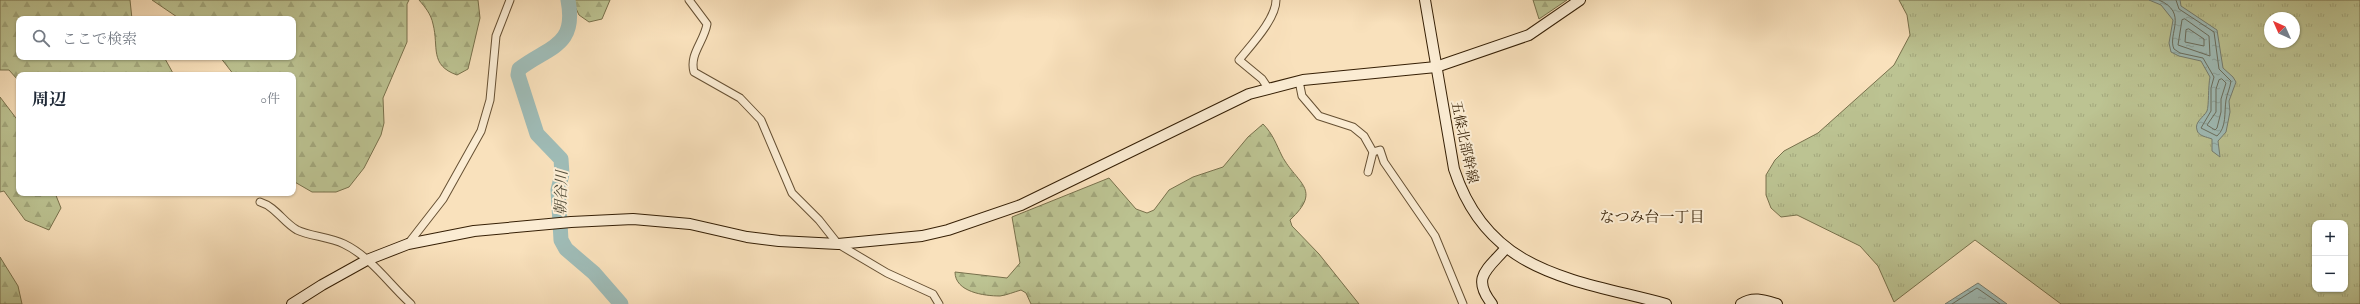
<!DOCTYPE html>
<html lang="ja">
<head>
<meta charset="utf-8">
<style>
	:root { --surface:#fff; --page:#f6f6f7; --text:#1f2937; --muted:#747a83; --line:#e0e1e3 }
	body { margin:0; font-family:"IM FELL English","Noto Serif JP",serif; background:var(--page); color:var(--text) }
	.controls { position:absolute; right:12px; bottom:12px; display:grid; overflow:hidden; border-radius:8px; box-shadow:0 1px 3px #0004 }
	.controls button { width:36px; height:36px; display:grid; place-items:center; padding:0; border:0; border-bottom:1px solid var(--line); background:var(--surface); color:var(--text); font:20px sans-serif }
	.compass { position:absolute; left:2264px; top:12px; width:36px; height:36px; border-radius:50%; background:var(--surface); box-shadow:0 1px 3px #0004; rotate:315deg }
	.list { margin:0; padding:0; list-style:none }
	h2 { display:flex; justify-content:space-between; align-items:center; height:52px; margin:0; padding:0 16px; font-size:17px }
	h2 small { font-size:13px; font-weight:400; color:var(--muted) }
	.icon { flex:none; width:22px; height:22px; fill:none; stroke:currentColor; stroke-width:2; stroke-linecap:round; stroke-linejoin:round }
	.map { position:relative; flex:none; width:2360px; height:304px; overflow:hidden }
	.search { position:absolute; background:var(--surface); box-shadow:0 1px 3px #0004; left:16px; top:16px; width:280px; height:44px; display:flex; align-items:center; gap:10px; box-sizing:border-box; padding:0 14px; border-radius:8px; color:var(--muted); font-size:15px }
	.panel { position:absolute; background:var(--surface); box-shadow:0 1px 3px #0004; left:16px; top:72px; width:280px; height:124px; border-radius:8px }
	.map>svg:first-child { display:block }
	.grass { fill:url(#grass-tufts); stroke:#78714c; fill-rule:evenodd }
	.forest { fill:url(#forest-firs); stroke:#78714c }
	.water { fill:url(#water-ripples); stroke:#757d70 }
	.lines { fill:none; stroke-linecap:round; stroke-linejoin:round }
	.shore { stroke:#6a6e5e; stroke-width:1 }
	.river { stroke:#9fbcb7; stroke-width:15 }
	.street-casing { stroke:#665033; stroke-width:9 }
	.secondary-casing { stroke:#351f05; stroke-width:12 }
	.street { stroke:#fbecd3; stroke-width:7 }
	.secondary { stroke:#fbecd3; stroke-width:10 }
	.labels { text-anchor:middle; stroke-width:4; stroke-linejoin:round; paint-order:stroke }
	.street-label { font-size:14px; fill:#351f05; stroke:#fbecd3 }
	.water-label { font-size:15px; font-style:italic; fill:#554e3a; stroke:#fbecd3 }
	.neighbourhood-label { font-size:15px; fill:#351f05; stroke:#fbecd3 }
</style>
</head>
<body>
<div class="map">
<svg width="2360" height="304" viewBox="0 0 2360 304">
	<defs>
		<pattern id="grass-tufts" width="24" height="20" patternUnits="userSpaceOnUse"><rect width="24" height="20" fill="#bcc392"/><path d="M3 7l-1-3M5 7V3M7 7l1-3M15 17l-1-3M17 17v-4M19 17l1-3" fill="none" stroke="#a2a77c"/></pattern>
		<pattern id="forest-firs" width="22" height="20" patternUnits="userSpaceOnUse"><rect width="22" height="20" fill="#bcc392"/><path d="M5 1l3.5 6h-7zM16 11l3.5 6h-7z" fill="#a2a77c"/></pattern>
		<pattern id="water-ripples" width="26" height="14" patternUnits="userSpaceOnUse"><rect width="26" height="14" fill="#9fbcb7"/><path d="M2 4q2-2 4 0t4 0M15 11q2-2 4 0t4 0" fill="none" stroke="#8aa19c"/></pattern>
	</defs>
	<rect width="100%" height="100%" fill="#f9e1bc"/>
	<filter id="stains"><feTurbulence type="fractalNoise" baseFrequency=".005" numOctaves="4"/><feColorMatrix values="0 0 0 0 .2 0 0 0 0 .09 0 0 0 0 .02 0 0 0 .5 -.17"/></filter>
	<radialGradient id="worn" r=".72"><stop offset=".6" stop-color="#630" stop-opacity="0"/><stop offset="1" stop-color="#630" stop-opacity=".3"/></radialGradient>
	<path class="grass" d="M 1899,0 L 2360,0 L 2360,304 L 2061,304 L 1975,240 L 1894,302 L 1878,266 L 1860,246 L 1797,215 L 1781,217 L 1771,208 L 1766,195 L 1766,175 L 1775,160 L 1784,151 L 1818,133 L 1894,65 L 1910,35 L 1907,15 ZM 2270,18 L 2294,18 L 2294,42 L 2270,42 ZM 2315,223 L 2345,223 L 2345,289 L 2315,289 Z"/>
	<g class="forest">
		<polygon points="0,0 130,0 132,19 19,19 19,57 164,57 174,75 19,75 19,93 17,79 9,70 0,70"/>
		<polygon points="152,0 409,0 407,4 407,42 383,98 384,123 381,135 364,168 349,187 336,192 312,192 293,181 293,75 234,75 220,57 293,57 293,19 180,19"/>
		<path d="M 419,0 L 478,0 L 480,18 L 468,69 L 457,75 C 429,65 439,47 433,24 C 431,14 425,7 419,0 Z"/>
		<polygon points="572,0 610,0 602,19 589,22 579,15"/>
		<polygon points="1533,0 1567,0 1539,19"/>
		<polygon points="0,97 19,122 19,193 55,193 61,208 49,230 25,220 4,191 0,192"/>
		<path d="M 1263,124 C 1273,134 1276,144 1282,156 C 1297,184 1323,189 1290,220 L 1292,226 L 1319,254 L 1359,304 L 1031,304 L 1026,293 L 1021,290 C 1014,292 1007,295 1000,296 C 984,296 955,292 955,272 L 1007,278 L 1020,263 L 1012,217 L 1109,178 L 1136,209 L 1147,213 L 1154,210 L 1169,190 L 1193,177 L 1223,167 L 1248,137 Z"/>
		<polygon points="0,257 18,286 22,304 0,304"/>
	</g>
	<g class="water">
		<path d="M 2149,0 L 2180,0 L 2181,6 L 2217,30 L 2223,68 L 2233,77 L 2236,82 L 2229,101 L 2230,112 L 2226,132 L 2218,141 L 2220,157 L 2212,151 L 2212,139 C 2207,137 2198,136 2197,130 C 2194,122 2204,117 2207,111 C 2209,106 2208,86 2210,77 L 2201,61 L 2179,56 L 2171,52 L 2169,43 L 2173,20 L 2161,5 Z"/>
		<polygon points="1978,283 2007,304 1945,304"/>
	</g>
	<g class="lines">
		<g class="shore">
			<path d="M 2159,0 C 2189,13 2167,34 2174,49 L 2180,53 L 2203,58 L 2214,77 L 2211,88 L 2211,111 L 2201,128 L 2217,136 C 2227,127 2224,113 2226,100 C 2227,94 2230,88 2231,81 L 2219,69 L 2214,32 L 2179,9 L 2176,0"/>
			<polygon points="2185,19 2209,36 2210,56 2178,45 2182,20"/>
			<polygon points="2189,29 2204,39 2204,46 2185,42 2186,30"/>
			<polygon points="2222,79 2226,83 2221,99 2221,112 2217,128 2215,130 2207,125 2216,112 2216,89 2219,80"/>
			<polyline points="1952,304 1977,288 2000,304"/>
		</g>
		<path class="river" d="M 568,0 C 577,47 549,46 519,69 L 518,75 L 537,134 L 561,159 L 562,174 L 558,190 L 561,240 L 566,249 L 594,273 L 621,304"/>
		<defs>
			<g id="street">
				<path d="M 689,0 L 707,24 C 704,42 689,54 694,72 L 740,98 L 761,120 L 792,193 L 819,220 L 838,244 L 887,273 L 933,294 L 939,304"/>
				<polyline points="1299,81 1302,96 1319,116 1353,127 1364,136 1373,152 1368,172"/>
				<path d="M 1268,88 L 1262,79 L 1239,60 C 1251,45 1276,19 1276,0"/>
				<polyline points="1373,152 1380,150 1384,162 1435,236 1463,304"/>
				<path d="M 260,202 C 276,207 283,222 297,230 C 309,236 330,237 344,244 C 371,257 389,284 411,304"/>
				<polyline points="408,244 443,199 481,131 490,100 496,36 510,0"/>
			</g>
			<g id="secondary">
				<path d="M 1425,0 L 1454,169 C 1488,274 1573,279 1666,304"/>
				<polyline points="292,304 322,285 367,260 408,244 474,231 571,222 633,219 690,224 747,237 779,241 838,244 922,236 948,230 1021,205 1249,94 1303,80 1436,67 1529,35 1580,0"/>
				<path d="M 1492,304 C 1471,277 1487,270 1506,248"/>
				<path d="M 1741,304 C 1753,296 1764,300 1777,304"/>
			</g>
		</defs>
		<use href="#street" class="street-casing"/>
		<use href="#secondary" class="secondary-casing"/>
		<use href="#street" class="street"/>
		<use href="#secondary" class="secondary"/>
	</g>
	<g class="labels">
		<g class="street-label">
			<text transform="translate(1465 142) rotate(78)" y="5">五條北部幹線</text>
		</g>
		<g class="water-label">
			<text transform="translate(561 193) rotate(-88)" y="5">朝谷川</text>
		</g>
		<g class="neighbourhood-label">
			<text x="1652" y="222">なつみ台一丁目</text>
		</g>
	</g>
	<rect width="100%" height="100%" filter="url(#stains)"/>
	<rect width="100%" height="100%" fill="url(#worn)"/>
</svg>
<div class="controls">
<button>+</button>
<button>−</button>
</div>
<svg class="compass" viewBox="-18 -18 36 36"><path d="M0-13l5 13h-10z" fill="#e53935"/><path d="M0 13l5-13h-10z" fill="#747a83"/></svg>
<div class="search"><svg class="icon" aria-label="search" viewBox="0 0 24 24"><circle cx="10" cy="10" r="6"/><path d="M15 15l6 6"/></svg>ここで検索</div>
<section class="panel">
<h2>周辺<small>0件</small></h2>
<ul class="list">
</ul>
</section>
</div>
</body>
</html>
